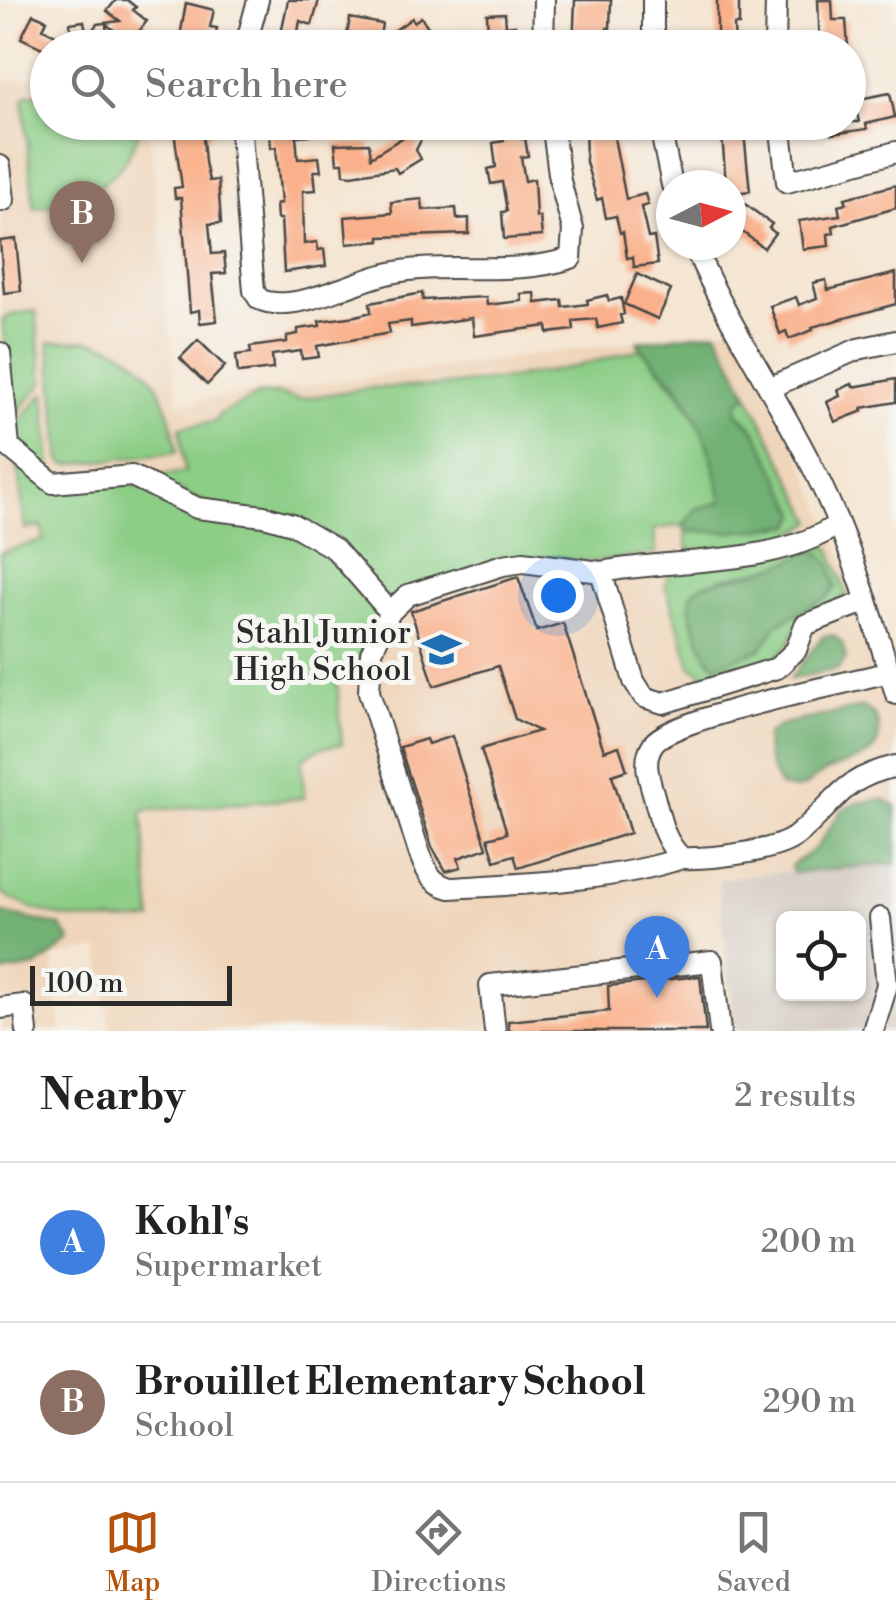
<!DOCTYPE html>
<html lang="en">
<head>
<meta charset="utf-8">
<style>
	:root { --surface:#fff; --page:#f2f2f2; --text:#222; --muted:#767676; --line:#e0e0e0; --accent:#b45309 }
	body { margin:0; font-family:"Libre Bodoni",serif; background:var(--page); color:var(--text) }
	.controls { position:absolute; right:30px; bottom:30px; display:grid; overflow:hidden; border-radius:15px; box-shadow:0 2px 8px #0004 }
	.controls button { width:90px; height:90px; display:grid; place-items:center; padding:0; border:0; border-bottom:2px solid var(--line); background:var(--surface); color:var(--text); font:50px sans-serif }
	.compass { position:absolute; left:656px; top:170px; width:90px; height:90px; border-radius:50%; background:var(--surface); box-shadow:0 2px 8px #0004; rotate:84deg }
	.scale { position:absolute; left:30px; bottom:25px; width:202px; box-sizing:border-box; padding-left:10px; border:5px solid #2b2b2b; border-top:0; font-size:28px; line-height:35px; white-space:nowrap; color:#2b2b2b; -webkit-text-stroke:8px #f6f6f2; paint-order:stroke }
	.you { position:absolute; left:558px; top:595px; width:35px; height:35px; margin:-25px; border:8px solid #fff; border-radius:50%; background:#1a73e8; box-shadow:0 0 0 15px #1a73e833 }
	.badge { display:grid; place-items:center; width:65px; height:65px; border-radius:50%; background:var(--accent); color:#fff; font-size:32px; font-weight:700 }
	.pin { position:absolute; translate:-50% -82px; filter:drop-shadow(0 2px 5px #0008) }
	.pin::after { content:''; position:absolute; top:52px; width:35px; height:30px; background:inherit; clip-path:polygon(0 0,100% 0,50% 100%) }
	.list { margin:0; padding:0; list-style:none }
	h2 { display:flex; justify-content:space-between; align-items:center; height:130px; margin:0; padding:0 40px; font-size:42px }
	h2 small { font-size:32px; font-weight:400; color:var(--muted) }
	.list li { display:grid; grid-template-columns:65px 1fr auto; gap:30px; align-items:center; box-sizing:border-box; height:160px; padding:0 40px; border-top:2px solid var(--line) }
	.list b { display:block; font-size:38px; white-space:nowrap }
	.list p { margin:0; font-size:32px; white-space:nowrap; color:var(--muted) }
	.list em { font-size:32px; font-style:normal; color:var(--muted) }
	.icon { flex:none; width:55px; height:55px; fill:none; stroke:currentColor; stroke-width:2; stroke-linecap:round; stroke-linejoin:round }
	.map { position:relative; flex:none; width:896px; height:1031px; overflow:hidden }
	.search { position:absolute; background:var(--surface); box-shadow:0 2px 8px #0004; left:30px; right:30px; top:30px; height:110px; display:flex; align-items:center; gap:25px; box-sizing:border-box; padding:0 35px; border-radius:55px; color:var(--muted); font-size:38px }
	.sheet { height:450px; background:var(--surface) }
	nav { display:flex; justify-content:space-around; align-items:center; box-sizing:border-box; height:140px; border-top:2px solid var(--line); background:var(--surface); font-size:28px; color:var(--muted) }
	nav a { display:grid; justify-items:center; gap:5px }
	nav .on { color:var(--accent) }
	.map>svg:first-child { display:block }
	.built { fill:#efd6bb }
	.industrial { fill:#cdc2b9; fill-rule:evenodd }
	.green { fill:#8cce86; stroke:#5c7c58; stroke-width:2.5; fill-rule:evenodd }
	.forest { fill:#71b173; stroke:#4e6e4f; stroke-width:2.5 }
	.building { fill:#fab08a }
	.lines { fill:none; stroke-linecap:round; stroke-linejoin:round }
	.minor-casing { stroke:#494744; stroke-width:24 }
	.minor { stroke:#fff; stroke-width:20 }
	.labels { text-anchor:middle; stroke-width:10; stroke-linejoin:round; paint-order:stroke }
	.poi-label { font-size:32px; fill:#2b2b2b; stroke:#f6f6f2; text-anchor:end }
</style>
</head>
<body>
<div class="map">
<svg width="896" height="1031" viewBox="0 0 896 1031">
	<rect width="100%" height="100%" fill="#f6f6f2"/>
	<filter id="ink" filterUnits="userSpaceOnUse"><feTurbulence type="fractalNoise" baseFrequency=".01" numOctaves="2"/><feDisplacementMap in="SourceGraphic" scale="20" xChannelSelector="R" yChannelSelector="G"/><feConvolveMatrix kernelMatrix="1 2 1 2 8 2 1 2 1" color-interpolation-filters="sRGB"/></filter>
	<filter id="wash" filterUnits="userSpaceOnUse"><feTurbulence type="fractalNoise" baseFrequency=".0048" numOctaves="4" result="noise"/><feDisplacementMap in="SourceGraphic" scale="40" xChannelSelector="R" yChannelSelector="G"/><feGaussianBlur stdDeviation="2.25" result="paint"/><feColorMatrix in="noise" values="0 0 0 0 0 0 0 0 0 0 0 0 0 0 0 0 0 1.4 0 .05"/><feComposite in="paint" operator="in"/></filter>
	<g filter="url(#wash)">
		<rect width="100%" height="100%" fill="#f5e6d3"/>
		<polygon class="built" points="0,62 3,81 47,77 48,122 149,123 178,403 717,331 733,324 790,428 896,694 896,859 718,879 735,1031 110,1031 100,949 53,957 61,1031 0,1031"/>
		<path class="industrial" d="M 896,859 L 896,1031 L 735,1031 L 718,879 ZM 784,918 L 858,918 L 858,994 L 784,994 Z"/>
		<g class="green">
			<path d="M 47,93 L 48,122 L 141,123 C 128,177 87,203 34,208 L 23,100 L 27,95 Z"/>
			<polygon points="36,311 43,383 16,414 11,414 2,320 10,315"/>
			<path d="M 86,340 C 149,350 169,394 177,452 L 66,465 L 61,460 L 49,342 Z"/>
			<path d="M 641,349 C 691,400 709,432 722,502 L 696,509 L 684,525 L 654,529 L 656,554 L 591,562 L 541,557 L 393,599 L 386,597 L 333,544 L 220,509 L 147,477 L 185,472 L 180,427 L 214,422 L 220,414 L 258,395 L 277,394 L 299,399 L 368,388 L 437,386 L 506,379 L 574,367 Z"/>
			<polygon points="43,394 45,394 52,479 18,449 13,429"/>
			<path d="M 748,394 L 813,521 C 779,549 730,547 688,551 L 685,531 L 729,532 L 792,525 L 798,515 L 746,420 L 736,411 L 739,400 Z"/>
			<path d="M 17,461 L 40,480 L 118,480 L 270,522 L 332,552 L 367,595 L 378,618 L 359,677 L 337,681 L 342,744 L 320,748 L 302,759 L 304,798 L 142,811 L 152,920 C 99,924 47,922 0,892 L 0,553 L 44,540 L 42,527 L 25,529 Z"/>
			<path d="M 824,544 L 831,550 L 847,595 C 836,604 823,604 811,611 C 796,620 794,638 784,650 C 769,668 732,672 710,679 L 691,666 L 665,584 L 673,568 ZM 812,551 L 827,597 L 778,624 L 717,665 L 709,660 L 691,618 L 719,578 C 751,574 784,566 812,551 Z"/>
		</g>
		<g class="forest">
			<path d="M 717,331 L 748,394 L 739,400 L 736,411 L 756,431 L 798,514 L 792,525 L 729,532 L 685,531 L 684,525 L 696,509 L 722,502 C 715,462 702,423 680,390 C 668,372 648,360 637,342 Z"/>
			<path d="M 811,551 L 821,553 L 830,565 L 836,587 L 827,597 L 778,624 L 760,650 L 717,665 C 705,658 702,645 697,632 C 675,581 706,584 744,575 C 766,570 791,562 811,551 Z"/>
			<polygon points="833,635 842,643 846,659 838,669 790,679 822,637"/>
			<path d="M 864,707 C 874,714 879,720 879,733 C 879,759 850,761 831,769 C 807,778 809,795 781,787 C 769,770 765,756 767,735 L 783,724 Z"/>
			<polygon points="883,799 896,806 896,863 793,873 791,866 816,848 842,810 856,803"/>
			<polygon points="0,912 61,926 71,942 36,967 0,973"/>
		</g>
		<g id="blocks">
			<g class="building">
				<polygon points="116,0 127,0 136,7 133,10 147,21 133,39 128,35 125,39 106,24 108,48 73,48 70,23 84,21 87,37 97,24 120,21 107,11"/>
				<polygon points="288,0 319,0 312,25 300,21 295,48 278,48"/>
				<polygon points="575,0 611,0 610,28 607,28 609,48 573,48"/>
				<polygon points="717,0 739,0 739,25 734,25 735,48 717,48"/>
				<polygon points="818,0 832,0 833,20 846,20 848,48 820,48"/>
				<polygon points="186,3 214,10 210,27 217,28 214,42 207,41 206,48 178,48"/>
				<polygon points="505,13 506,26 515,25 516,46 484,48 483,34 488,34 487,14"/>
				<polygon points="33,14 47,20 43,29 60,37 55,48 42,48 21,38"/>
				<polygon points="421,17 435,37 420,48 395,48 387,36 412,18 414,22"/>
				<polygon points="350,18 382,24 378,48 345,46"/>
				<polygon points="890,93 895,117 866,124 867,129 832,134 831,122 859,122 854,100"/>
				<polygon points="209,122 210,137 203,138 205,162 209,181 218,180 221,223 209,224 212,254 224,253 226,273 212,274 217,321 200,323 199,310 190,312 181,198 175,198 174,188 182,187 173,125"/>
				<polygon points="269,122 308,122 310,135 296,136 298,159 319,157 321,171 314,171 316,190 303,191 304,244 317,242 318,250 324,249 326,266 284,272 281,219 277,219 276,204 281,203 276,147 271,148"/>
				<polygon points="406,122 441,122 434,137 425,132 416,150 421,159 398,173 395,168 352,175 344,174 343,163 337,163 335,144 369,143 371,157 405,136 411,125"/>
				<polygon points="585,122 611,122 626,199 645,194 648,205 641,207 648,238 654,237 658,264 634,267 633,257 627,258 623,232 620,233 616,216 606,218 602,198 597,200 586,162"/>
				<polygon points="721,122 766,122 767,129 744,133 750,191 734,193 733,184 726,185"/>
				<polygon points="519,127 521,139 525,138 528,156 521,157 525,181 534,179 536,217 540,217 542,236 504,239 502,212 507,211 502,182 491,184 488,169 496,167 493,143 504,141 502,129"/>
				<polygon points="896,185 896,208 833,226 834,233 828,234 829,246 803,249 799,221 840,215 838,205 847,203 845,198"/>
				<polygon points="422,199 423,210 456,208 457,219 469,218 469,234 380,237 380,241 347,244 345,217 392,213 391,202"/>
				<polygon points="745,204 772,224 769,228 775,233 764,248 737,228 742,221 736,216"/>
				<polygon points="16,239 21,291 4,293 0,241"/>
				<polygon points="896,273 896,304 812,327 813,330 789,339 786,331 780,334 770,306 796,297 799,305 817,298 813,283 826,280 828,290"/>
				<polygon points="637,274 671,290 658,319 624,304"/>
				<polygon points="422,293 423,300 486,297 487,305 522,301 521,294 535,293 536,303 562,300 563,307 588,304 587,300 607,295 609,301 621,298 624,314 620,315 622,323 598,328 596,319 573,321 574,330 548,333 547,326 474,336 472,318 411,327 411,321 388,324 390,333 317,346 319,357 302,359 301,351 272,355 273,369 238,373 236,355 251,353 250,347 287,342 287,336 298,334 298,329 320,326 319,321 356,316 371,312 370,303"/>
				<polygon points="198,340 225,366 207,385 180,358"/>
				<polygon points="896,379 896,402 862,408 863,411 835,422 827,402 840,396 838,390 852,384 853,387"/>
				<polygon points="518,577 537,631 563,623 604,751 619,746 627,770 612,775 630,833 518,868 514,855 495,861 488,838 507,833 481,749 539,731 515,719 498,666 434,686 411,611"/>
				<polygon points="452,736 487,848 458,858 461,867 446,871 432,847 400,747 426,739 428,744"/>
				<polygon points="700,976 706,1031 509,1031 508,1021 609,1011 608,986"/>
			</g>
		</g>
	</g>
	<g filter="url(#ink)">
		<use href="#blocks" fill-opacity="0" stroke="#494744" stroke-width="2.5"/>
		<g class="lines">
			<defs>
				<g id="minor">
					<polyline points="653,0 653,48"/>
					<polyline points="245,48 258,0"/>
					<polyline points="543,48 544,0"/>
					<polyline points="775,48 776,0"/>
					<path d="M 240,122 L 254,291 L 259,299 C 291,315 352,282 386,274 C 447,260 510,278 571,258 L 573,229 L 560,181 L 552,122"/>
					<polyline points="659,122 672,185"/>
					<polyline points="780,122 787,182 896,152"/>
					<polyline points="0,166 4,200 0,201"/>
					<path d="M 694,245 C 728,326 779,398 817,476 C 851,545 874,621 896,694"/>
					<polyline points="0,353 9,447 53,483 132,476 197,508 264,516 292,524 335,549 390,612"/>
					<polyline points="769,388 858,349 896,341"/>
					<path d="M 838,524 C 777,567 673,558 601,572 L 634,681 L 644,697 L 663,703 L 777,668 L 796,650 L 805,625 L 867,601"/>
					<path d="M 601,572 L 523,562 L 503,565 L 408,595 L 390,612 L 371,653 L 369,692 L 419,852 C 426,870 430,883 450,888 C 521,884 615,881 682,858"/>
					<path d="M 889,672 C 850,683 671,717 653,744 C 642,760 649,779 654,796 C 660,819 664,842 682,858 C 708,859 776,852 796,836 C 837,803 837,780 896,766"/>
					<polyline points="0,1008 24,1005 27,1031"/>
					<polyline points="495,1031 490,985 712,961 720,1031"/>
					<polyline points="873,1031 887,985 880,918"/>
				</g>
			</defs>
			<use href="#minor" class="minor-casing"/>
			<use href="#minor" class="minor"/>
		</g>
	</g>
	<defs>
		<symbol id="school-bare" viewBox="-9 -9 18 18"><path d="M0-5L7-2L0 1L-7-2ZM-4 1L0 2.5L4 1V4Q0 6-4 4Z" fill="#1f6fb2" stroke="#f6f6f2" stroke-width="2.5" paint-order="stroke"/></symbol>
	</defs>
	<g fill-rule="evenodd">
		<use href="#school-bare" x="414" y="622" width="55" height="55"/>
	</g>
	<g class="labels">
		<g class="poi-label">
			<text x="411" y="643">Stahl Junior<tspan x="411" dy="37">High School</tspan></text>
		</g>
	</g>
</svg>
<div class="controls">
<button><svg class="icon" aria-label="locate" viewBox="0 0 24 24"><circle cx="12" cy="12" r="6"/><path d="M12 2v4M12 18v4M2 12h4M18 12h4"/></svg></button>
</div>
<svg class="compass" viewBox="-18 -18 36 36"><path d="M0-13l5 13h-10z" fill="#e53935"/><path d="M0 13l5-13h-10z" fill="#767676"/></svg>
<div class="scale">100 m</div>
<div class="you"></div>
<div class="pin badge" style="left:657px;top:998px;background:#3f7fe0">A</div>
<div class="pin badge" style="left:82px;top:263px;background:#8d6e63">B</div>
<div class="search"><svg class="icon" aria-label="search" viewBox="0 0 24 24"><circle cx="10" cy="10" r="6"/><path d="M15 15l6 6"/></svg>Search here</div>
</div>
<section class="sheet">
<h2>Nearby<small>2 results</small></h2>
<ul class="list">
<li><span class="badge" style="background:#3f7fe0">A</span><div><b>Kohl's</b><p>Supermarket</p></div><em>200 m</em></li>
<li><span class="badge" style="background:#8d6e63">B</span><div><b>Brouillet Elementary School</b><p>School</p></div><em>290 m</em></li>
</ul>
</section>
<nav>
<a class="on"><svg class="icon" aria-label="map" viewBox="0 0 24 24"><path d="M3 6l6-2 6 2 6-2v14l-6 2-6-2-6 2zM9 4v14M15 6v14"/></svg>Map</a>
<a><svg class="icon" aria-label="directions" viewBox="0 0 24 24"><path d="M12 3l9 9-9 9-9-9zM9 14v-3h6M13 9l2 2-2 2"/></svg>Directions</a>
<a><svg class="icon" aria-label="saved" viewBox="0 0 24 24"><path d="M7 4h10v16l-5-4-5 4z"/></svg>Saved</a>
</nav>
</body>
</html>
